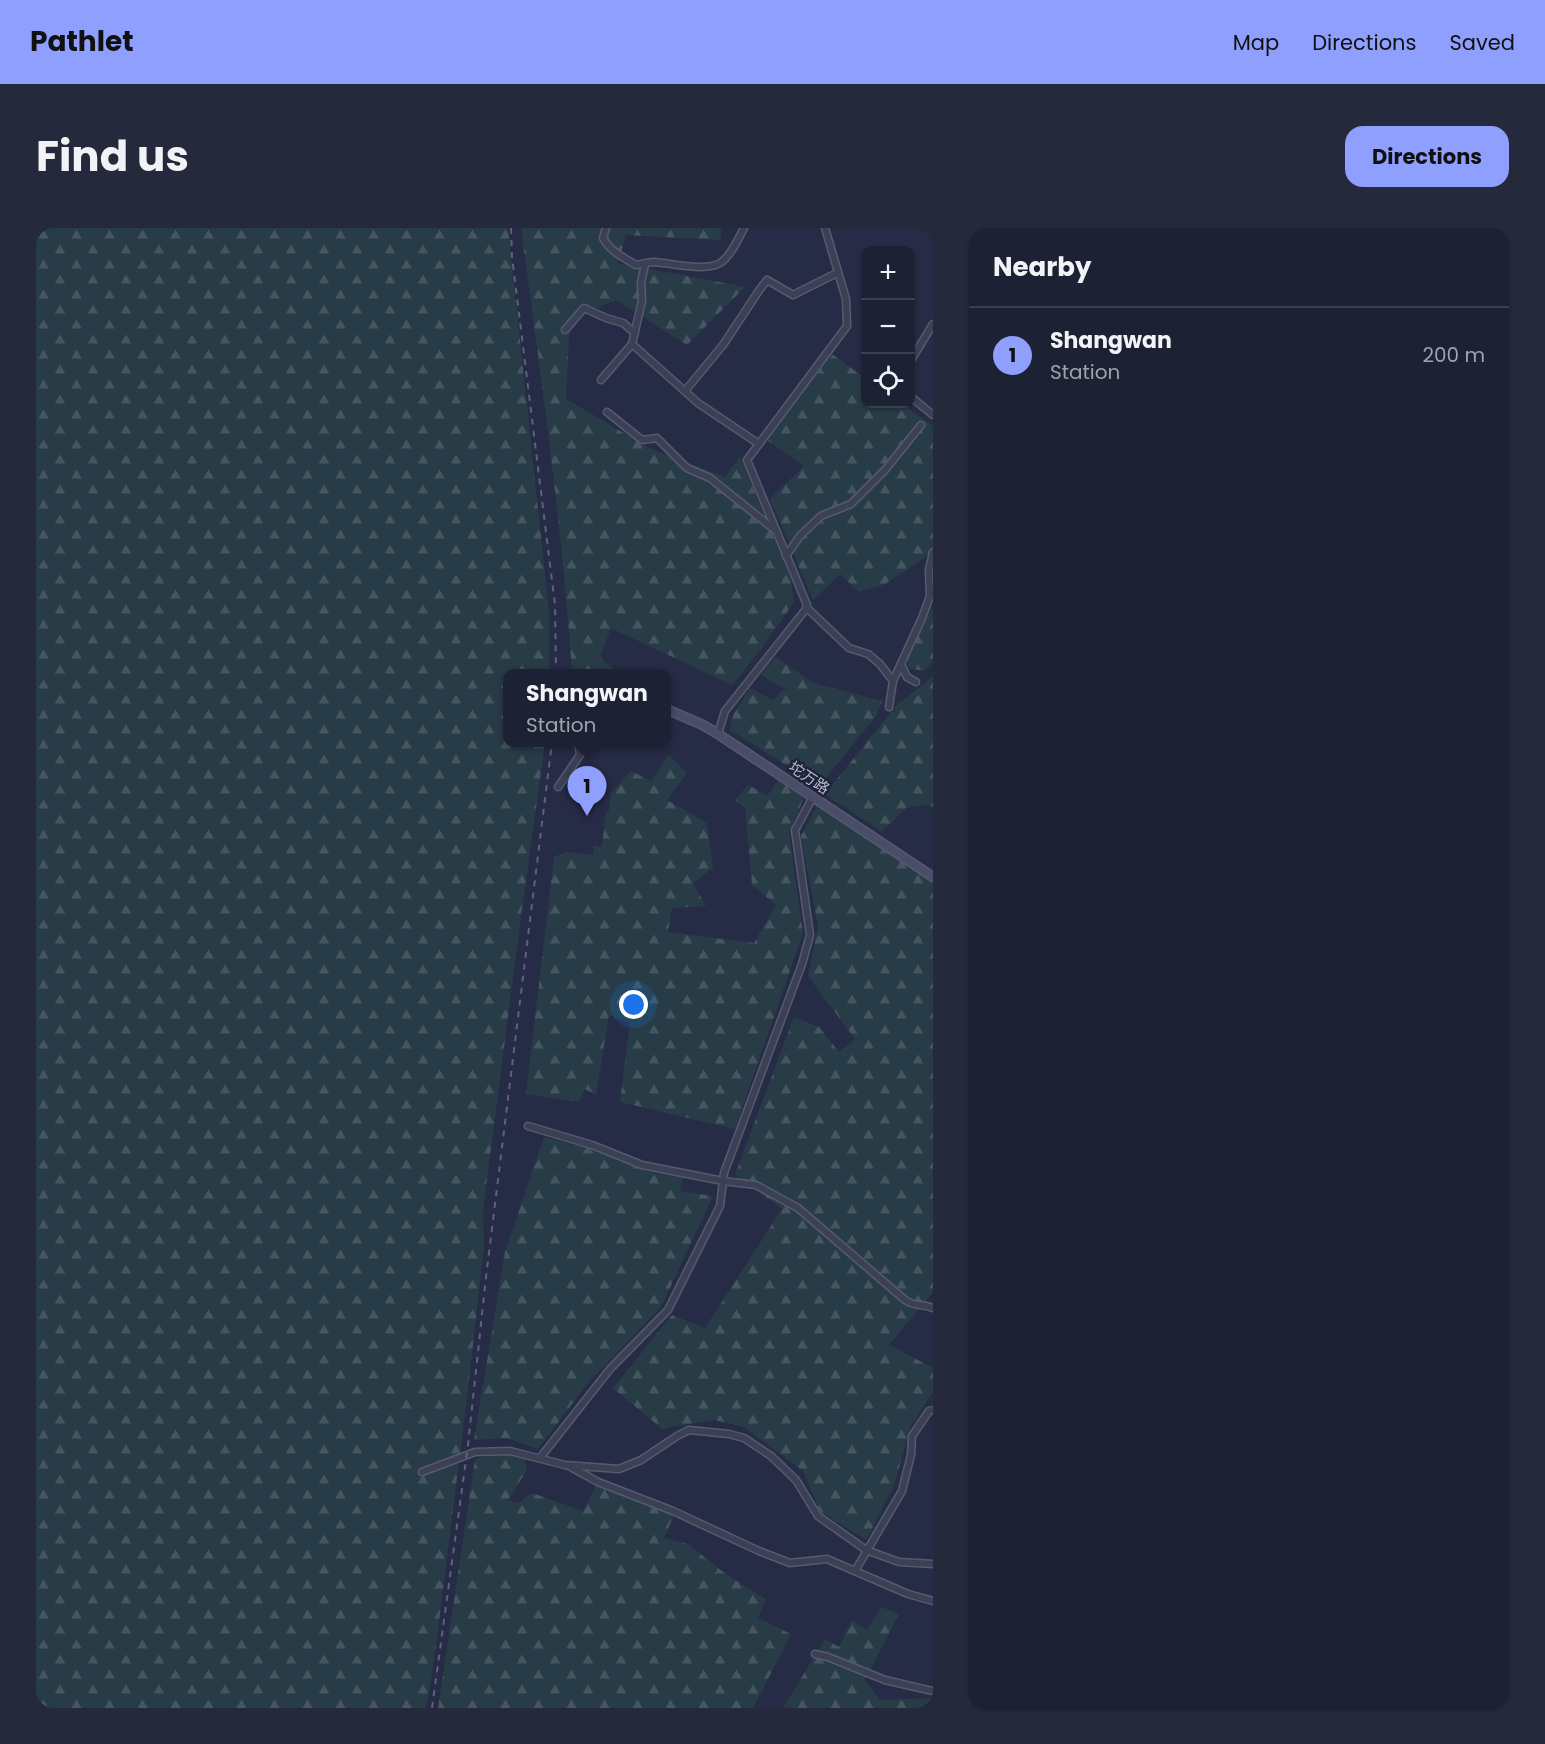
<!DOCTYPE html>
<html lang="en">
<head>
<meta charset="utf-8">
<style>
	:root { --surface:#1c2134; --page:#25293c; --text:#f1f3f6; --muted:#a0a3ac; --line:#3a3e4f; --accent:#8e9ffe }
	body { margin:0; font-family:Poppins,"Noto Sans SC",sans-serif; background:var(--page); color:var(--text) }
	.controls { position:absolute; right:18px; top:18px; display:grid; overflow:hidden; border-radius:12px; box-shadow:0 2px 4px #0004 }
	.controls button { width:54px; height:54px; display:grid; place-items:center; padding:0; border:0; border-bottom:2px solid var(--line); background:var(--surface); color:var(--text); font:30px sans-serif }
	.you { position:absolute; left:598px; top:777px; width:21px; height:21px; margin:-15px; border:4px solid #fff; border-radius:50%; background:#1a73e8; box-shadow:0 0 0 9px #1a73e833 }
	.badge { display:grid; place-items:center; width:39px; height:39px; border-radius:50%; background:var(--accent); color:#111; font-size:20px; font-weight:700 }
	.pin { position:absolute; translate:-50% -50px; filter:drop-shadow(0 2px 3px #0008) }
	.pin::after { content:''; position:absolute; top:32px; width:21px; height:18px; background:inherit; clip-path:polygon(0 0,100% 0,50% 100%) }
	.popup { position:absolute; left:467px; top:441px; width:168px; height:78px; box-sizing:border-box; display:grid; place-content:center; border-radius:12px; background:var(--surface); filter:drop-shadow(0 2px 4px #0005); font-size:20px; white-space:nowrap; color:var(--muted) }
	.popup b { font-size:22px; color:var(--text) }
	.popup::after { content:''; position:absolute; left:50%; top:100%; margin-left:-12px; border:12px solid transparent; border-top-color:var(--surface) }
	.list { margin:0; padding:0; list-style:none }
	h2 { display:flex; justify-content:space-between; align-items:center; height:78px; margin:0; padding:0 24px; font-size:26px }
	h2 small { font-size:20px; font-weight:400; color:var(--muted) }
	.list li { display:grid; grid-template-columns:39px 1fr auto; gap:18px; align-items:center; box-sizing:border-box; height:96px; padding:0 24px; border-top:2px solid var(--line) }
	.list b { display:block; font-size:22px; white-space:nowrap }
	.list p { margin:0; font-size:20px; white-space:nowrap; color:var(--muted) }
	.list em { font-size:20px; font-style:normal; color:var(--muted) }
	.icon { flex:none; width:33px; height:33px; fill:none; stroke:currentColor; stroke-width:2; stroke-linecap:round; stroke-linejoin:round }
	.map { position:relative; flex:none; width:897px; height:1480px; overflow:hidden; border-radius:18px }
	header { display:flex; align-items:center; gap:36px; box-sizing:border-box; height:84px; padding:0 30px; background:var(--accent); color:#111 }
	header strong { font-size:28px }
	nav { display:flex; gap:33px; margin-inline-start:auto; font-size:21px }
	.intro { display:flex; align-items:center; justify-content:space-between; box-sizing:border-box; height:144px; padding:0 36px }
	h1 { margin:0; font-size:42px }
	.button { padding:15px 27px; border-radius:18px; background:var(--accent); color:#111; font-size:21px; font-weight:700 }
	main { display:flex; gap:36px; padding:0 36px }
	aside { flex:1; background:var(--surface); border-radius:18px; box-shadow:0 2px 4px #0004 }
	.map>svg:first-child { display:block }
	.forest { fill:url(#forest-firs) }
	.lines { fill:none; stroke-linecap:round; stroke-linejoin:round }
	.street-casing { stroke:#565a70; stroke-width:9 }
	.secondary-casing { stroke:#565a70; stroke-width:11 }
	.street { stroke:#3b4055; stroke-width:6 }
	.secondary { stroke:#494d68; stroke-width:8 }
	.rail { stroke:#5d627c; stroke-width:2; stroke-dasharray:6 6; stroke-linecap:butt }
	.labels { text-anchor:middle; stroke-width:5; stroke-linejoin:round; paint-order:stroke }
	.street-label { font-size:15px; fill:#b9bcce; stroke:#1f243b }
</style>
</head>
<body>
<header>
<strong>Pathlet</strong>
<nav><a>Map</a><a>Directions</a><a>Saved</a></nav>
</header>
<div class="intro"><h1>Find us</h1><a class="button">Directions</a></div>
<main>
<div class="map">
<svg width="897" height="1480" viewBox="0 0 897 1480">
	<defs>
		<pattern id="forest-firs" width="22" height="20" patternUnits="userSpaceOnUse" patternTransform="scale(1.5)"><rect width="22" height="20" fill="#283c47"/><path d="M5 1l3.5 6h-7zM16 11l3.5 6h-7z" fill="#455660"/></pattern>
	</defs>
	<rect width="100%" height="100%" fill="#262c46"/>
	<g class="forest">
		<polygon points="0,0 472,0 513,384 513,445 472,446 472,514 509,515 485,688 447,983 448,1018 431,1170 398,1433 390,1480 0,1480"/>
		<path d="M 485,0 L 685,0 L 685,12 L 590,7 L 582,35 L 709,59 L 651,117 L 580,72 L 534,91 L 530,171 L 615,221 L 689,249 L 704,228 L 755,351 L 758,374 L 726,420 L 696,457 L 575,400 L 564,429 L 582,445 L 536,445 C 526,296 505,148 485,0 Z"/>
		<polygon points="796,126 829,150 830,176 866,176 897,198 897,324 849,356 823,364 804,346 777,372 734,271 768,238 731,212"/>
		<polygon points="897,378 897,434 887,443 873,440 871,431"/>
		<polygon points="740,429 777,455 846,473 840,488 789,551 777,554 694,502 697,487 714,460 737,472 748,461 725,447"/>
		<polygon points="897,448 897,579 892,577 870,580 846,604 789,566 860,478"/>
		<polygon points="633,527 651,545 631,572 671,595 677,640 657,655 670,678 636,680 632,704 718,715 740,677 716,657 709,580 699,572 712,557 731,567 735,563 744,549 769,567 753,604 767,705 699,901 584,874 594,795 573,787 560,867 549,861 543,874 490,866 518,629 530,624 557,627 558,618 566,619 570,584 573,584 575,565 595,543 615,553"/>
		<polygon points="782,576 897,653 897,1064 853,1117 897,1140 897,1164 874,1199 858,1258 830,1312 784,1283 767,1243 708,1199 679,1192 640,1198 626,1201 577,1160 636,1087 669,1100 746,981 699,947 758,789 783,799 803,824 819,811 772,748 782,698 765,608"/>
		<polygon points="508,909 551,920 612,944 647,950 644,963 677,968 625,1079 551,1156 502,1221 471,1210 438,1212 469,1024"/>
		<polygon points="467,1225 488,1230 491,1242 472,1272 482,1275 496,1265 547,1283 560,1258 638,1287 628,1310 652,1316 691,1347 730,1371 722,1390 755,1406 717,1480 402,1480 439,1231"/>
		<polygon points="845,1379 863,1386 835,1440 828,1451 844,1472 897,1470 897,1480 747,1480 789,1411 803,1419 816,1392 831,1402"/>
	</g>
	<g class="lines">
		<defs>
			<g id="street">
				<path d="M 570,0 L 567,10 C 574,23 588,30 600,37 C 606,36 612,34 618,34 C 636,35 669,44 684,35 C 695,28 702,11 708,0"/>
				<polyline points="529,102 548,80 570,90 587,95 599,105"/>
				<polyline points="596,116 662,175 723,216"/>
				<polyline points="874,134 897,96"/>
				<polyline points="565,152 596,116 606,73 605,55 609,36"/>
				<polyline points="649,163 687,117 724,61 731,52 757,67 801,45"/>
				<polyline points="874,168 897,187"/>
				<polyline points="571,184 606,212 621,210 651,240 674,250 739,302"/>
				<polyline points="750,328 764,308 785,288 815,276 849,242 885,197"/>
				<polyline points="770,379 813,420 832,426 844,436 857,453"/>
				<polyline points="865,436 871,449 880,454"/>
				<polyline points="853,479 857,453 886,390 894,368 893,342 897,324"/>
				<polyline points="682,506 689,483 770,381 771,377 711,232 811,98 810,71 789,0"/>
				<polyline points="522,559 544,527 542,514"/>
				<path d="M 492,898 L 556,917 L 606,937 L 687,953 L 720,957 L 762,980 L 869,1072 C 882,1080 885,1075 897,1080"/>
				<polyline points="504,1230 574,1141 632,1082 684,978 688,945 766,736 774,707 759,602 777,569"/>
				<polyline points="533,1238 562,1254 637,1283 723,1323 754,1335 791,1331 872,1366 897,1373"/>
				<polyline points="386,1244 439,1224 474,1223 529,1237 583,1241 605,1232 641,1208 653,1202 693,1206 708,1210 735,1228 760,1252 782,1288 830,1322 863,1334 897,1336"/>
				<polyline points="819,1343 866,1263 875,1227 876,1208 893,1183 897,1182"/>
				<polyline points="779,1426 792,1429 849,1452 897,1463"/>
			</g>
			<polyline id="secondary" points="630,481 667,497 682,506 897,649"/>
		</defs>
		<use href="#street" class="street-casing"/>
		<use href="#secondary" class="secondary-casing"/>
		<use href="#street" class="street"/>
		<use href="#secondary" class="secondary"/>
		<g class="rail">
			<polyline points="475,0 476,29 519,377 520,446"/>
			<polyline points="396,1480 432,1217 450,1049 516,514"/>
		</g>
	</g>
	<g class="labels">
		<g class="street-label">
			<text transform="translate(773 550) rotate(34)" y="5">坨万路</text>
		</g>
	</g>
</svg>
<div class="controls">
<button>+</button>
<button>−</button>
<button><svg class="icon" aria-label="locate" viewBox="0 0 24 24"><circle cx="12" cy="12" r="6"/><path d="M12 2v4M12 18v4M2 12h4M18 12h4"/></svg></button>
</div>
<div class="you"></div>
<div class="pin badge" style="left:551px;top:588px">1</div>
<div class="popup"><b>Shangwan</b>Station</div>
</div>
<aside>
<h2>Nearby<small></small></h2>
<ul class="list">
<li><span class="badge">1</span><div><b>Shangwan</b><p>Station</p></div><em>200 m</em></li>
</ul>
</aside>
</main>
</body>
</html>
